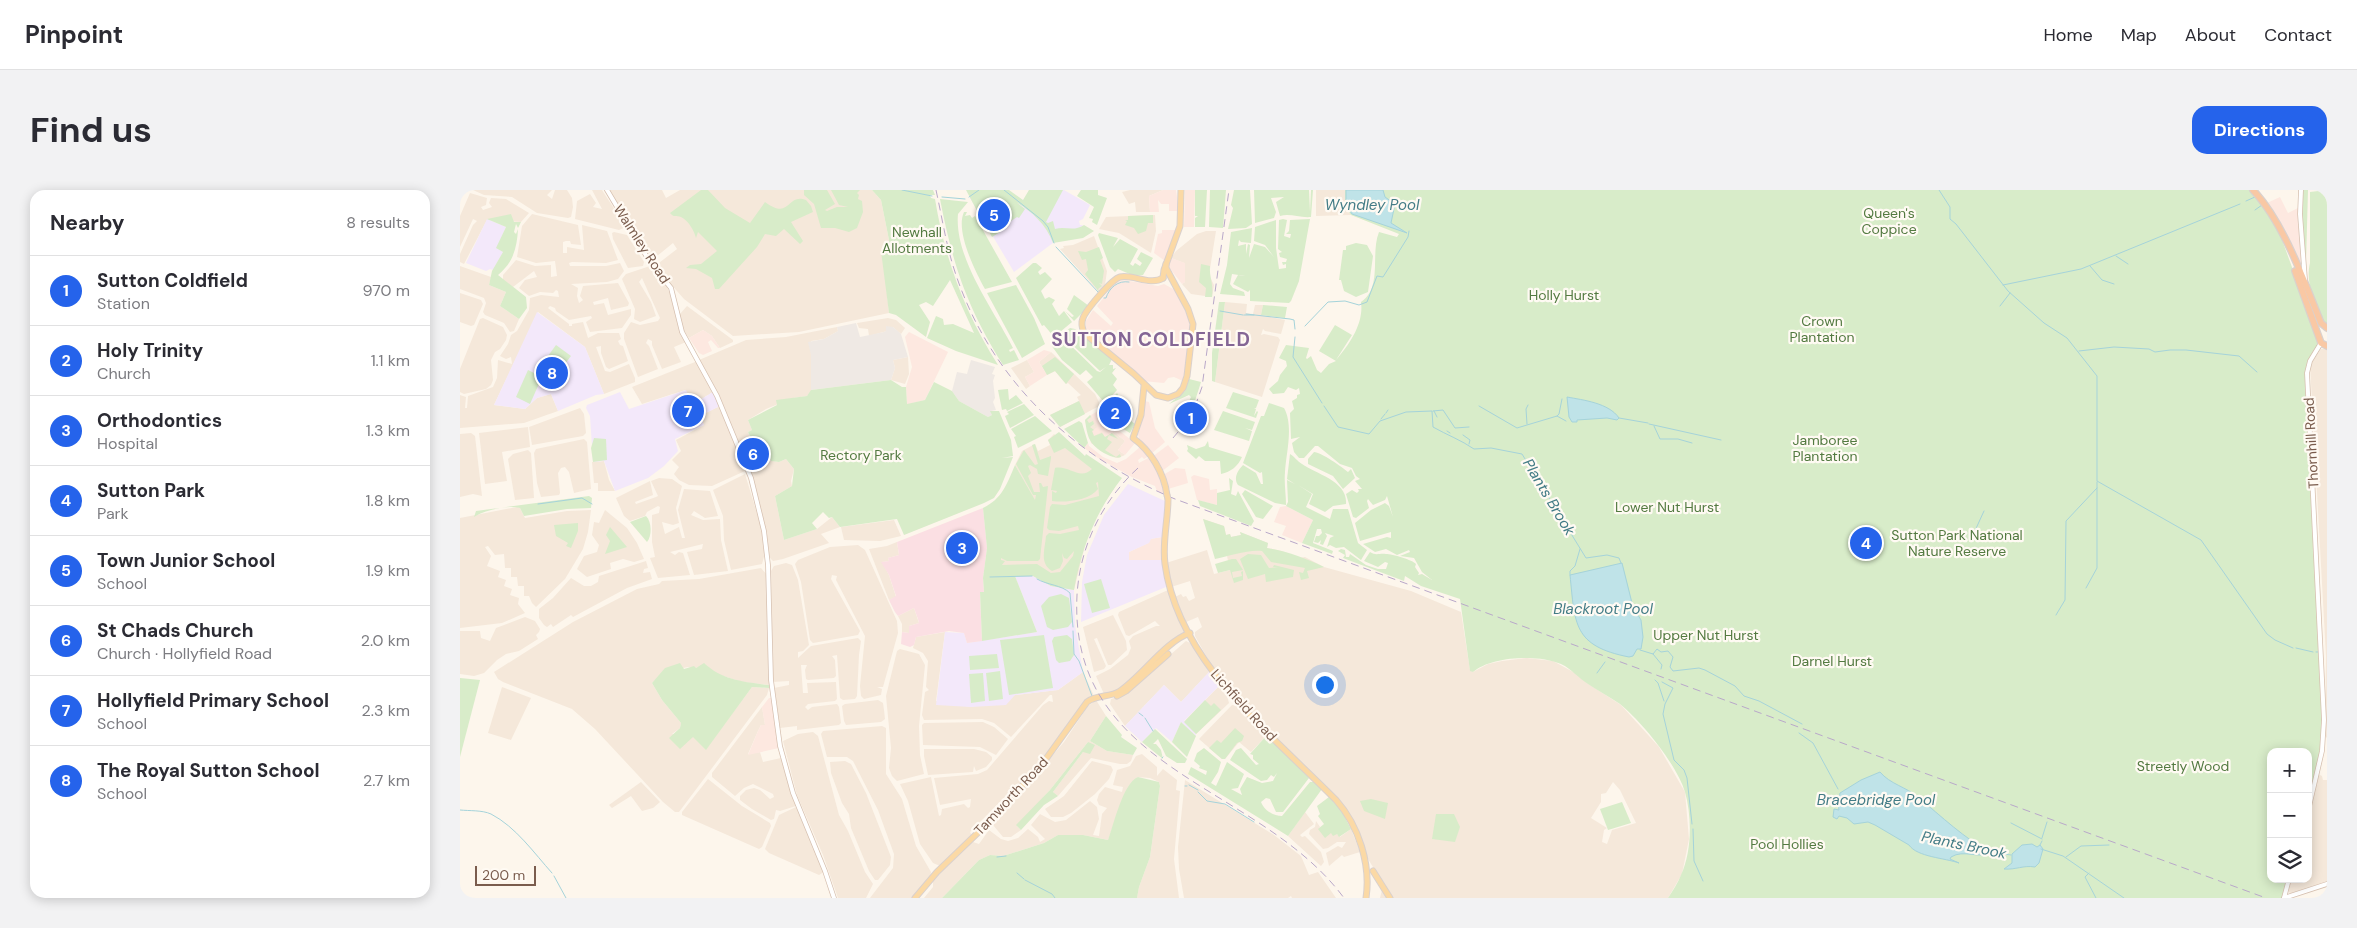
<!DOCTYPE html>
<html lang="en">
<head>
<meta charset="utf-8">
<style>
	:root { --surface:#fff; --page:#f2f2f3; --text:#2b2b33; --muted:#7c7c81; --line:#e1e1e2; --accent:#2563eb }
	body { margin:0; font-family:"DM Sans",sans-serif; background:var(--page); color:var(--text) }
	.controls { position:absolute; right:15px; bottom:15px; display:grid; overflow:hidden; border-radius:10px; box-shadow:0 2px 12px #0003 }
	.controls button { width:45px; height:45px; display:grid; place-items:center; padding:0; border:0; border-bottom:1px solid var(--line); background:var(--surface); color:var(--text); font:25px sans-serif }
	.scale { position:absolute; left:15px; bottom:12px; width:61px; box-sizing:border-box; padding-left:5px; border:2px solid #7a5c4d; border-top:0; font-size:14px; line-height:18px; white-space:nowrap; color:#7a5c4d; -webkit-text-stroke:4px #fffaf3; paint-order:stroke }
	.you { position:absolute; left:864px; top:494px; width:18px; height:18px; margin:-12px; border:4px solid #fff; border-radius:50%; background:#1a73e8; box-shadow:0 0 0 8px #1a73e833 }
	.badge { display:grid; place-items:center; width:32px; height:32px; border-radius:50%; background:var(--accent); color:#fff; font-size:16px; font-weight:700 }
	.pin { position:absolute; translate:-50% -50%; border:2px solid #fff; box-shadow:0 1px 5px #0006 }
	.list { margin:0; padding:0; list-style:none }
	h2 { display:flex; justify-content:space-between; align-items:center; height:65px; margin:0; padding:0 20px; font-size:21px }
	h2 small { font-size:16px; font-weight:400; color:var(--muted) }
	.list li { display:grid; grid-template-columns:32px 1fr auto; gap:15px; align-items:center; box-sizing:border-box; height:70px; padding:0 20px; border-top:1px solid var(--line) }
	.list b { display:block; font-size:19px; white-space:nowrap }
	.list p { margin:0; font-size:16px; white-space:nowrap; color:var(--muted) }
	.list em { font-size:16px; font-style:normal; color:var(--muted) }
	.icon { flex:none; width:28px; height:28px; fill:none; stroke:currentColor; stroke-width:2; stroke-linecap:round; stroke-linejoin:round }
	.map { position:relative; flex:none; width:1867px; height:708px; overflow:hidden; border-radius:15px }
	header { display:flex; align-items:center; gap:30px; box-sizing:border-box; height:70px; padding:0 25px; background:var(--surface); border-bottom:1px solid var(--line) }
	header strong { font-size:24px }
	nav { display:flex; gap:28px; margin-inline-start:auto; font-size:18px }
	.intro { display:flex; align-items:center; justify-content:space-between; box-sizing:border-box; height:120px; padding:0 30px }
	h1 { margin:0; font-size:35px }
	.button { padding:12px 22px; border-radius:15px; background:var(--accent); color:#fff; font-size:18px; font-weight:700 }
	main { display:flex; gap:30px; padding:0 30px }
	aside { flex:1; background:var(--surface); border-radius:15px; box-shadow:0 2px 12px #0003 }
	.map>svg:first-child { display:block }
	.residential { fill:#f5e8da; fill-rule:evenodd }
	.commercial { fill:#fde8e0 }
	.industrial { fill:#efe9e4 }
	.education { fill:#f3e8fa }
	.medical { fill:#fbdfe3 }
	.green { fill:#d8ecc9 }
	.water { fill:#bfe3e8; stroke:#a5d3da }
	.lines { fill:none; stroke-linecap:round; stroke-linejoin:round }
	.stream { stroke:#a5d3da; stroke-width:1 }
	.secondary-casing { stroke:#d6c0b0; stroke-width:5.5 }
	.primary-casing { stroke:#dad1cd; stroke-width:7 }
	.trunk-casing { stroke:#dad1cd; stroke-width:8 }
	.secondary { stroke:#fff; stroke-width:4 }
	.primary { stroke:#fbd9a5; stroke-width:5 }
	.trunk { stroke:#f9c8a4; stroke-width:5.5 }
	.rail { stroke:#b9a8c9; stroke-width:1; stroke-dasharray:8 5; stroke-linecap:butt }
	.primary-bridge-casing { stroke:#dad1cd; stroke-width:7; stroke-linecap:butt }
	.primary-bridge { stroke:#fbd9a5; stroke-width:5 }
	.labels { text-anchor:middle; stroke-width:4.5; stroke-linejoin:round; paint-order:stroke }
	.park-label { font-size:14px; fill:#537a41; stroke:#fffaf3 }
	.street-label { font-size:14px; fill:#7a5c4d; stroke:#fffaf3 }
	.water-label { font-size:15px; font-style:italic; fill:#437c86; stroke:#fffaf3 }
	.district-label { font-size:19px; font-weight:bold; letter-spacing:1px; fill:#846695; stroke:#fffaf3 }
</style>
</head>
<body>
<header>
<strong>Pinpoint</strong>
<nav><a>Home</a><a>Map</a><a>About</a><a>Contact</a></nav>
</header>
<div class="intro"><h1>Find us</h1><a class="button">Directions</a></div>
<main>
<aside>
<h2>Nearby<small>8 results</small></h2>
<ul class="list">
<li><span class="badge">1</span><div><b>Sutton Coldfield</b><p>Station</p></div><em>970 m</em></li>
<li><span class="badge">2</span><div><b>Holy Trinity</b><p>Church</p></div><em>1.1 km</em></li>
<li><span class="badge">3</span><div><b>Orthodontics</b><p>Hospital</p></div><em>1.3 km</em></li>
<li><span class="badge">4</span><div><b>Sutton Park</b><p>Park</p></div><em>1.8 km</em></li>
<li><span class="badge">5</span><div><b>Town Junior School</b><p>School</p></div><em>1.9 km</em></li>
<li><span class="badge">6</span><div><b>St Chads Church</b><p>Church · Hollyfield Road</p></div><em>2.0 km</em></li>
<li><span class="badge">7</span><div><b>Hollyfield Primary School</b><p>School</p></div><em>2.3 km</em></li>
<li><span class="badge">8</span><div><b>The Royal Sutton School</b><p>School</p></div><em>2.7 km</em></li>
</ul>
</aside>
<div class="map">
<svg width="1867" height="708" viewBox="0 0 1867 708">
	<rect width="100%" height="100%" fill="#fdf6ec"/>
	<g class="residential">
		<polygon points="13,0 92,0 87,5 92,9 95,0 107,0 112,8 113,17 111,27 108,28 77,23 52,7 24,5"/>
		<polygon points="132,0 142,0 166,37 159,40 115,29 117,11 130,4 136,13 133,17 142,19"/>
		<polygon points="149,0 202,0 206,8 220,0 412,0 421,10 430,55 424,74 429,123 339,142 273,146 224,109 195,76 217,59 213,53 191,71"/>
		<polygon points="670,0 703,0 689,6 690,22 676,22 675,12 669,14 662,2"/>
		<polygon points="856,0 885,0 885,17 891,25 856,26"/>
		<polygon points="10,3 27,8 26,15 21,17 23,20 32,17 29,13 31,8 46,9 69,23 61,32 27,30 4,74 0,72 0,64 13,35 17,31 13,29 0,57 0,26"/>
		<polygon points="72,24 118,35 121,55 111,54 110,51 106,51 103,52 103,63 107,63 107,57 124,60 122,35 147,41 158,70 146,73 112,72 109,73 110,76 146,76 160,73 164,81 158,89 147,92 111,94 118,98 117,106 119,113 123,110 120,106 123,96 158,93 169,113 168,116 151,120 148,108 133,112 134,115 144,113 148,125 171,119 171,125 162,138 130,142 126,132 132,128 131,126 109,130 96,121 95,118 90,116 88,118 109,134 109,136 112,136 112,134 123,132 128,148 138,143 159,143 161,149 158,151 160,155 163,156 168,171 149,179 146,177 141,163 141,156 136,157 145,181 150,182 169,174 175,188 175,192 144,204 125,157 78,122 34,215 65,219 77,208 91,204 98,221 64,233 0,238 0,205 6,207 5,218 7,218 8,206 33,197 37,188 38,170 52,174 51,167 46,169 40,166 48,154 51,145 57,141 69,120 70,108 81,105 99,107 98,101 96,100 93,103 80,102 69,106 59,98 65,90 77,87 74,81 53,97 43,90 43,85 56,70 75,76 91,75 91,87 97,86 95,71 76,73 57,67 62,36"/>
		<polygon points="695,25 696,41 691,63 659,43 639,39 646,27"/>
		<polygon points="746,41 756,41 749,85 754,95 752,107 731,104 722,94 725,92 724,73 711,68 716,61 737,44"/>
		<polygon points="154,42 167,45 184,72 183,76 168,78 153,49 152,43"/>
		<polygon points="634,46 647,81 645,95 640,103 600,59 604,58 603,56 613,55"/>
		<polygon points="0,76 31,87 29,95 46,102 40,116 59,129 54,141 50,142 44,133 25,125 23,122 26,113 24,108 0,99"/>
		<polygon points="190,76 206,95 214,113 219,138 226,152 214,157 221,172 202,179 192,155 192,151 188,149 186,153 189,156 198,179 178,187 164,149 164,143 171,132 180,135 198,131 200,128 182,88 179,92 191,112 196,126 180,132 174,129 175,119 162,89 166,84"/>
		<polygon points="0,103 21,110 23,114 14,135 11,136 0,132"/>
		<polygon points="765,112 787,114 786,123 793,124 795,115 803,115 801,125 825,130 821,144 805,141 803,139 801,145 804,144 818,147 820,150 802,207 755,192"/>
		<polygon points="227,116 273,150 273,152 260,158 252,146 243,140 229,148 223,139 220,127 220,124"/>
		<polygon points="23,128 43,137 47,145 46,150 40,159 35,162 31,170 33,190 31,195 26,199 4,204 0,202 0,179 20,129"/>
		<polygon points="428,128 436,130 445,138 441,144 433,137 426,137 427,141 409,146 408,139 399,138 397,133"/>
		<polygon points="377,137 378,141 364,149 351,151 351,202 347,206 333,208 306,219 288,230 292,240 288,242 292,250 280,255 260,207 239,170 286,150 326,147"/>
		<polygon points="1861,159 1867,159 1867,548 1865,546 1866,466 1850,175"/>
		<polygon points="591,162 635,204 639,212 639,216 600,237 590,225 619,211 617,207 621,205 608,193 606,194 595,181 587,185 579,172"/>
		<polygon points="448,167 449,184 445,194 431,190 435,178 433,170"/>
		<polygon points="567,170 574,182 565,187 570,196 566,199 551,178"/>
		<polygon points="235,172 237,172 253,202 233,214 225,200 182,214 172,197"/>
		<polygon points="260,216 285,281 252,296 229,295 219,290 214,284 219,277 212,270 221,261 216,250 244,235 239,226"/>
		<polygon points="120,218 124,224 126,243 123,246 72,255 69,237"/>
		<polygon points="631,225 642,242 654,242 665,251 658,260 665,265 658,268 653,267 631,253 625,230"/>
		<polygon points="68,237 70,257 42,262 47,291 25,294 19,243"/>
		<polygon points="11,243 15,246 22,306 13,304 0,307 0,244"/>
		<polygon points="594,244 655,297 641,318 626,351 614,400 591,396 573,386 530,387 532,356 575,311 555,275 562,261 575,254 578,261 590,255 588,250"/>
		<polygon points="124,249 127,252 131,299 114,303 109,282 105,277 101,278 98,283 100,303 99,305 81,307 77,293 74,263 76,259"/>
		<polygon points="68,260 71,263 74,308 55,310 48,269 53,264"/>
		<polygon points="300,269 319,272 326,269 334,279 331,291 332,296 315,306 324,350 357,339 372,327 380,337 361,344 369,353 323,369 313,371 309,367 299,310 288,273"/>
		<polygon points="144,271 149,290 155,301 138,301 138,293 134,293 132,272"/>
		<polygon points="285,284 302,340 305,363 302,374 271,380 264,350 263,326 253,300"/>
		<polygon points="199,288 212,289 222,296 216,318 219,333 213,335 202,332 205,344 219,337 222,348 225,348 218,320 224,299 250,301 258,326 245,328 234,321 231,325 243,330 260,329 261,350 268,381 234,385 227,362 242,359 243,354 210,362 215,365 219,362 223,363 230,385 198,388 190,368 195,367 192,352 192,325 199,323 200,317 198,316 187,322 185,326 170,331 164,326 156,308 190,291 193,305 175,312 176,314 196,307 198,306 191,291"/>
		<polygon points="57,317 60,318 65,328 107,321 131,320 128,342 123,359 105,389 76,417 72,413 69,406 64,406 64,396 58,396 57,387 51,387 51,378 45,378 44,364 35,365 28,356 25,357 31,366 27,376 40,381 38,387 46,390 44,396 52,399 50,405 59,408 58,414 65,423 42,433 0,438 0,328"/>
		<polygon points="145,320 167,338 177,353 184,369 174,372 163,369 150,373 151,379 127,387 117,379 124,366 137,362 139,355 132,345 134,332 139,333"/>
		<path d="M 743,329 L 764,336 L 766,345 L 770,344 L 771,347 L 781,345 L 780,342 L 808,353 L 807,358 L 822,361 L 839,368 L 845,367 L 864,377 L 951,401 L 1001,422 L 1010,480 L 1013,482 L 1028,474 L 1042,471 L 1067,468 L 1093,471 L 1117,484 L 1127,493 L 1161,515 L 1199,557 L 1225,602 L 1229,649 L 1222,684 L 1208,708 L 920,708 L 922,700 L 926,698 L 908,669 L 891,628 L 755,482 L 735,446 L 735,442 L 742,437 L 738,427 L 726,432 L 715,407 L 721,404 L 723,407 L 726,406 L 729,411 L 735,408 L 730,391 L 711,397 L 706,373 L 747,360 L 754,384 L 770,380 L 767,366 L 764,366 ZM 1153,592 L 1160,600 L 1176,633 L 1152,640 L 1147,654 L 1142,652 L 1144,640 L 1147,638 L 1131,628 L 1141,612 L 1141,604 L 1146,603 Z"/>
		<polygon points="434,330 441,346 420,351 384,350 381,337"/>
		<polygon points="437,352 439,365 428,368 429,371 422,372 429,385 436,407 429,410 409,359 427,356"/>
		<polygon points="398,355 405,360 437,431 438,443 423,497 417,497 422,499 421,505 404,509 401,506 400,496 405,446 376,390 377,386 372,385 371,389 400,441 398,445 353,453 350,450 341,392 335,374 338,370 370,357"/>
		<polygon points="186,371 188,378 184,379 183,383 190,382 192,389 167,398 113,427 111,425 93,437 91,434 87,437 84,435 79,428 79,419 93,408 111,388 124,396 131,396 138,392 139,386"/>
		<polygon points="326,373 332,375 338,390 349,455 343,461 338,462 338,468 351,456 398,448 401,451 399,465 397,506 395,509 383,510 380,508 377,465 372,466 375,470 376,486 374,488 348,490 346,489 345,480 347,475 341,475 343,503 348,503 347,493 376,492 377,509 375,511 348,514 345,517 348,520 352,517 377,514 379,517 381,533 379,535 337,540 337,536 320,538 314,498 329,495 329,491 313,492 311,381 314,376"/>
		<polygon points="301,378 308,386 309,495 282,492 254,483 245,474 236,478 228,477 204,482 192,493 202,510 221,533 220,538 212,544 234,547 246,559 292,497 309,498 307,505 219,622 215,622 203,612 135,539 112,519 43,492 38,489 34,482 113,432 177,399 199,394 202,391 239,389"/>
		<polygon points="708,400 725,443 709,452 710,455 660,499 644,504 636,486 650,479 668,465 671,458 669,451 673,446 696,436 700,436 695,431 669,446 666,445 658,425 659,422"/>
		<polygon points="454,418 459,433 449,436 449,443 442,442 442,434 438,426"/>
		<polygon points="653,425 666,451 667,460 651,475 648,475 637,448 634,449 646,476 644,479 634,482 623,437"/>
		<polygon points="65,427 75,431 80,439 79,442 76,445 78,449 59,461 46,464 37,470 24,483 14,486 0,484 0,441 20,441 21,448 30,451 36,438"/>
		<polygon points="485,442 476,511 511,517 555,505 598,500 623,482 634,506 625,510 590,561 550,606 547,605 510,642 512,646 480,676 473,673 460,654 448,611 440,594 471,587 479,626 481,625 482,619 504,614 508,618 510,617 511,609 480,615 474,588 518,584 527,580 583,515 589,511 593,512 592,505 590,505 551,547 534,533 522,529 464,530 462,525 465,502 469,500 466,497 468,471 463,463 453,458 456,447"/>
		<polygon points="726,451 732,454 749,482 721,512 704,495 665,536 650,514 651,509 666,504"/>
		<polygon points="440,459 459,464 465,475 459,536 460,565 464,584 437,591 432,586 429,578 431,558 426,506 437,461"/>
		<polygon points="760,495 767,506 769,513 736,544 724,532"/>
		<polygon points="42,497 71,508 51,550 28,543"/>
		<polygon points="418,510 423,513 424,520 425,529 421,532 386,535 384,531 382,516 385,514"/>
		<polygon points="636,510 646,526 630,551 647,561 673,565 671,571 667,574 660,574 631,568 598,606 593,602 623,562 627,562 628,552 590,600 557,636 561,640 551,647 543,647 533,635 604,552 628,516"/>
		<polygon points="772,515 778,516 807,545 791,562 779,552 765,569 762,569 739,549"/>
		<polygon points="302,517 305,535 301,535 298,541 288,564 300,562 303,572 321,568 336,616 320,621 316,620 314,629 311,630 292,619 280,610 280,606 286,600 294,598 300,600 310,609 314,607 313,604 293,594 284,598 275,606 252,587 252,583"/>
		<polygon points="523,532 534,537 548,549 536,565 520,557 463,555 462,535 464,533"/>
		<polygon points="422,536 426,538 426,584 442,609 456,656 471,682 470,687 453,708 410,708 433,678 434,664 418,620 393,571 387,567 367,567 361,544 363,541"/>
		<polygon points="353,542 358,546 379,625 388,641 405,682 413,694 406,708 378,708 363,665 337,605 323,551 338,544"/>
		<polygon points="464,559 514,559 526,562 532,567 532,570 526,577 516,581 514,576 513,582 468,585 464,566"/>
		<polygon points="682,564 697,577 697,586 703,579 717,590 716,600 720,601 714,669 719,708 677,708 679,697 690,667 700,596 699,592 690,588 678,587 665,603 648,650 623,645 598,645 584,653 543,666 530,665 519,670 482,708 464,708 473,697 473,690 513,652 519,654 529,640 541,649 548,651 558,648 568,639 578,647 580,652 585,649 571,635 580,624 595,632 606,630 630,611 637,617 639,629 633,645 639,646 642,624 647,618 639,615 637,610 639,604 645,597 662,602 663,597 653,595 657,580 670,576 676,566"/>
		<polygon points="385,571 391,574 406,603 431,667 430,675 418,690 415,690 409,681 391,638 389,624 382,613 371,583 370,572"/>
		<polygon points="632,571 651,576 653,580 649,589 635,604 611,623 603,627 591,627 585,619 604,606"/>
		<polygon points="1858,584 1862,586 1863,590 1867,590 1867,692 1831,705 1828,700 1831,689 1848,689 1848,624"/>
		<polygon points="248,589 282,616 310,633 311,636 302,657 299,659 222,625 222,622"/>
		<polygon points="725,590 814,645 841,666 849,685 858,682 876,708 832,708 831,706 828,708 724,708 719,679 718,657"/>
		<polygon points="181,592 200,612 193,618 182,621 171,606 152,618 149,615"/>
		<polygon points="336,617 364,682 359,685 309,663 305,659 319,625"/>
		<polygon points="845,622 854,634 840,645 842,647 845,646 861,662 864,672 861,676 828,646"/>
		<polygon points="856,631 860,637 859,639 877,644 880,647 891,639 900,662 884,667 882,665 869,676 866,663 878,656 882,658 886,652 877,652 868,658 863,659 849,644 850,640 855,637"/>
	</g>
	<g class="commercial">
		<polygon points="703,0 716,0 719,21 709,21 709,14 701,14 698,10 699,22 690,22 689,6"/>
		<polygon points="725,0 735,0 734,37 724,37"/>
		<polygon points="1820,7 1828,23 1838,18 1843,75 1839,76 1816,26 1807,13"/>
		<polygon points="702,40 716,40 705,71 694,63 698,44 702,43"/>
		<polygon points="711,68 725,73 725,92 722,94 708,76"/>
		<polygon points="664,90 698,96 704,94 715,100 728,127 731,143 723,191 714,187 708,188 704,193 682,191 626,140 626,131 633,120 651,136 653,133 637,116 656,92"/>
		<polygon points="243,140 252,146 260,158 258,158 251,150 248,152 252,161 243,165 239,163 229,148"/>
		<polygon points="449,142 488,162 465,210 449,214 447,214 446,197 452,177 445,147"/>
		<polygon points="584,160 591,162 579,172 587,185 570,196 565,187 574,182 567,170"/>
		<polygon points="685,211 689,212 695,238 705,252 691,264 679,249 678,244"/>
		<polygon points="638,221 642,221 652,235 675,253 665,265 658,260 665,251 654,242 645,248 642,242 634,246 632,241 637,237 631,225"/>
		<polygon points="628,253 629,256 643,267 657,273 666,269 680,257 689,266 684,269 682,267 678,270 679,273 690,267 701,286 705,304 697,301 695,296 672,287 638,268 624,258"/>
		<polygon points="708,255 719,268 701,282 692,267"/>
		<polygon points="715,278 725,279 728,293 708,299 703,285"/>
		<polygon points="734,285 749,289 750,300 757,299 757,315 737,310 731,287"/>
		<polygon points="826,316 853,330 842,353 822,345 826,336 814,332 820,317"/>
		<polygon points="702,347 702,370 669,370 669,362 688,353 690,349"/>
		<polygon points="309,508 312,508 319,558 288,565 298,541 301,535 305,535 302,517"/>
	</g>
	<g class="industrial">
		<polygon points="396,133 400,147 424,142 426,141 426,136 433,137 441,144 448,167 433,170 435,178 431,190 351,200 351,165 348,152 364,149 378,141 377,137"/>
		<polygon points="511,170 535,177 532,184 535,185 533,191 535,208 533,212 536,220 531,221 532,225 528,227 499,211 492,201 497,182 507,184"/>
	</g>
	<g class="education">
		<polygon points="517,0 564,10 569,0 604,0 630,15 623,29 619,31 620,35 623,35 619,39 595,39 588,33 583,33 587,38 593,53 554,82 509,6"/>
		<polygon points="27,29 46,37 37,58 43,62 33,80 30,79 26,81 6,73"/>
		<polygon points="77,122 125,157 144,204 136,205 98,221 91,204 77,208 65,219 34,215"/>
		<polygon points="226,200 233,214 253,202 260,216 240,226 244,235 215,249 218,261 204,276 188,288 155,301 144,271 133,272 130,226 126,218 127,215 160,202 169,219"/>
		<polygon points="668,294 705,311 702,347 691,349 689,353 669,362 669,370 702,370 706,397 621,432 622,392 627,365 644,325"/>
		<polygon points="555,386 573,386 591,396 614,400 615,435 623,482 598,500 555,505 546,515 511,517 476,515 485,442 504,443 507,453 577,442"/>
		<polygon points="749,482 760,495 724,531 736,544 736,546 721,532 712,552 696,538 682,552 665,536 704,495 721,512"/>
	</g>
	<polygon class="medical" points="523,318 527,358 523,388 524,403 520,403 522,451 507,453 504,443 489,441 456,447 454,455 450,457 441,454 442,442 449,443 449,436 459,433 458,429 454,418 438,426 435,422 429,410 436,406 429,385 421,372 429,371 428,368 439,365 437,352"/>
	<g class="green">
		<path d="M 241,0 L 248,0 L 265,18 L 290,33 L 305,12 C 331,31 326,3 346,10 L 351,16 L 353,22 L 331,32 L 343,51 L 340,54 L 324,39 L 316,46 L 305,44 L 297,57 L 259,99 L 255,99 L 252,88 L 236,79 L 226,78 L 230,75 L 241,74 L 257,61 L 238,42 L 236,48 C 234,41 229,31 221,27 C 216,25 214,28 210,23 Z"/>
		<polygon points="344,0 367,0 375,14 365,20 367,21 377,17 388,17 379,15 371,0 400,0 397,3 399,5 398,9 402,11 403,22 397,38 389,42 375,38 361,38 354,14 344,5"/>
		<path d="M 412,0 L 473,0 L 475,5 L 470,5 L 471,8 L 475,9 C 485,70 505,123 538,175 L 496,161 L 467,148 L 476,126 L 483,129 L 484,135 L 493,134 L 514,143 L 490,90 L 473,116 L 466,112 L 459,115 L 470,132 L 466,147 L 436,125 L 429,123 L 421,61 L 430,55 L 421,10 Z"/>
		<path d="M 506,0 L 549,0 L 563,10 L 569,0 L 603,0 L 586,32 L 588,33 L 593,31 L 595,39 C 606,36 614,42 624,35 L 634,41 L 623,48 L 593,53 C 586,34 572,22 556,12 L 565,19 L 559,28 L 557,27 L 548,33 L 546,30 L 549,28 L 550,21 L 542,16 L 539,16 L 544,24 L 541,26 L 535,19 L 538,16 L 528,22 L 532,32 L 540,42 L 532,47 L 526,36 L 531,33 L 525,36 Z"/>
		<polygon points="621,0 638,0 638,5 647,8 637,35 632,32 633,29 629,28 634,17 617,6"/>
		<polygon points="735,0 747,0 745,37 735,37 735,28 738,26 735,26"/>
		<polygon points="750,0 766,0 763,38 749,37"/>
		<polygon points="774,0 790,0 792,34 786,38 768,39 773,18 771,15"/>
		<path d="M 794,0 L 849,0 L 850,22 L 851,0 L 853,0 L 851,27 C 839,28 830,23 820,26 L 816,12 L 824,7 L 811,8 L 816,22 L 814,28 L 795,33 Z"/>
		<path d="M 885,0 L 1790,0 L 1804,14 L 1821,47 L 1856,143 L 1858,155 L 1847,173 L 1845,192 L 1859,425 L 1863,544 L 1860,563 L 1848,614 L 1848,562 L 1811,562 L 1811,689 L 1828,689 L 1823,708 L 1208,708 C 1213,700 1218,693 1221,685 C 1232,661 1232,627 1225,602 C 1217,575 1182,532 1160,514 C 1150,507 1138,501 1128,494 C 1118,488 1112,479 1101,474 C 1079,464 1031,466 1013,482 L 1010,481 L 1000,409 L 961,396 L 945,386 L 944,391 L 883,368 L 885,365 L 878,361 L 881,359 L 885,360 L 886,367 L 889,367 L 890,364 L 906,375 L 918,379 L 926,379 L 928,373 L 925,372 L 918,377 L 904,371 L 910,362 C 916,366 919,363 926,364 C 932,364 953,370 956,374 L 955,377 L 959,383 L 958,385 L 962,384 L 972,390 L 962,382 L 954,368 L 940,366 L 950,362 L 949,360 L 937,365 L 926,359 L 915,362 L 903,354 L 927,347 L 931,348 L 931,342 L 900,351 L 895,333 L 911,320 L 925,313 L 929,316 L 933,327 L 927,306 L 925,310 L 913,315 L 908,309 L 907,311 L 909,318 L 896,328 L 893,327 L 886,304 L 892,300 L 897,303 L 899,301 L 898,299 L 902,299 L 895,291 L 900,289 L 896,286 L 892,278 L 880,274 L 858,256 L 855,256 L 844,268 L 839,268 L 834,262 L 832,253 L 840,247 L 831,249 L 830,223 L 834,219 L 832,211 L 837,208 L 837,205 L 840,204 L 839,198 L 836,200 L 828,197 L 824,203 L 813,204 L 809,199 L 818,191 L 820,185 L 827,176 L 826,171 L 819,168 L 826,155 L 849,158 L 846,168 L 847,169 L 851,166 L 857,180 L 861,183 L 869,174 L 876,171 L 859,161 L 875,135 L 892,145 L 876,170 C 890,154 904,133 901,112 C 923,97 910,64 919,42 L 937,47 L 939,44 L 891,25 L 885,17 Z"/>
		<polygon points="1842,0 1848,0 1846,73 1842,27"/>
		<path d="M 1867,0 L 1867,134 L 1864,133 C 1855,111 1845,94 1850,73 L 1850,2 Z"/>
		<path d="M 480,9 L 508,12 L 498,24 C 494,68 534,120 553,158 L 549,160 L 550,162 L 554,160 L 559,170 L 543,175 C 507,117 493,76 480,9 Z"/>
		<path d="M 504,22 L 507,22 L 505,26 L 510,25 L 512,28 L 515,26 L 552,92 L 525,99 C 515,81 495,41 504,22 Z"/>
		<path d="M 51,24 L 54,32 L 61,32 L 58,38 L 56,34 L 54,42 L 56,44 L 58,39 C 57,58 53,73 38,85 L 66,107 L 67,118 L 59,129 L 40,116 L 46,102 L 29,95 L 32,81 L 43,62 L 36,58 L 46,37 L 27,29 Z"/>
		<polygon points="693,25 693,33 688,33 686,41 678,44 674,38 665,35 667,31 665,30 668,30 668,26"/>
		<polygon points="823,29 827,30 824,46 830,48 831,44 826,44 829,41 830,30 850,29 839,91 831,111 829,113 790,111 790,100 788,102 773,94 778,85 785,86 772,84 770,94 773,98 784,102 785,106 760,104 767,75 771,42 792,38 791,53 781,52 779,50 778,56 786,54 786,64 788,54 790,55 789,68 794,54 805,57 814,67 805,55 794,51 795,37 816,30 816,58 819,79 826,78 826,74 823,75 822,72 826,72 827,69 820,67 819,63 822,62 818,59 819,30"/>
		<polygon points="639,43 658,48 653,57 660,49 678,59 670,74 673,76 675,73 680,76 682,73 677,69 681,62 693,68 683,85 674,86 658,79 655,82 650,77 638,45"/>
		<polygon points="896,53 907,55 913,66 908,102 896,107 884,101 881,90 879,90 883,60 886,60 886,56"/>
		<polygon points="639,57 643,68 640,70 644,81 642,94 639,93 642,96 638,99 640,103 625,84 628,80 626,69 622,70 618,61 626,62"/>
		<polygon points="573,73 576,73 582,78 578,82 580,85 585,82 592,89 581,101 585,109 589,107 595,110 592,114 599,126 604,121 612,132 594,147 584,135 582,136 556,88"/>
		<path d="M 741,74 L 750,76 C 749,87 754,94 752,107 L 745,107 L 746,98 L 739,92 Z"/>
		<polygon points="556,95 574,128 585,154 562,168 527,103"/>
		<polygon points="614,105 629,116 614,131 605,121 612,127 614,126 607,119"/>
		<polygon points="759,112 765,112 755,192 752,191 752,163"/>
		<polygon points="803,115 827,117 825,128 801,125"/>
		<polygon points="610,138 615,139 652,169 649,175 653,175 653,179 656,178 652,183 657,189 653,195 657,200 647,211 643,211 627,192 633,187 626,180 620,185 602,170 591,155 601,146 637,181 640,182 646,177 640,181 602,145"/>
		<polygon points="96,155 111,166 94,188 80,177"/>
		<polygon points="595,167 614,184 606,194 595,181 587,185 582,176"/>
		<polygon points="68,180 82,187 70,214 56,207"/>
		<polygon points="729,189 741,192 734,214 732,214 725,228 722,227 731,207 729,205 709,214 725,201"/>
		<polygon points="431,190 442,197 446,197 447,214 465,210 474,192 492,201 499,211 528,227 532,225 530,221 539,221 551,250 553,266 542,268 553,267 540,299 534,308 524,313 444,345 437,329 380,337 372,327 369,328 363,322 352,333 357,339 324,350 315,306 332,296 334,279 326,269 319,272 311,271 309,263 305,264 298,248 292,250 288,242 292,240 288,230 317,215 316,210 347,206 351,200"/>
		<polygon points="548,199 549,210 556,205 563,213 547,221 546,219 542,220 538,200"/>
		<polygon points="773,202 799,210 796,218 794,218 796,219 794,226 797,221 798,222 796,228 766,218"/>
		<polygon points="657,203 664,215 662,224 675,234 670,243 655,234 645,217"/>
		<polygon points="619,211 625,224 600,237 590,225"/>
		<path d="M 809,213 L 824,218 C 834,236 826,263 825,282 C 824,293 826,304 826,315 L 815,313 L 778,295 C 773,288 778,280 783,275 L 796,283 L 801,294 L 803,294 L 802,282 L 800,283 L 783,273 L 801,226 L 804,226 Z"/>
		<polygon points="564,214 574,225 550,238 545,226 549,224 547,222"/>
		<polygon points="763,221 795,232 792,240 785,238 792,241 789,251 754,240"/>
		<path d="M 630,225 L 631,227 L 627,230 L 629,233 L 633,231 L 634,234 L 630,237 L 634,240 L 632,241 L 634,246 L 642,243 L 645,247 L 652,243 L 658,249 L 649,245 L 647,249 L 652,252 L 645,260 L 656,267 L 660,264 L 661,267 C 653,270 634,259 630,250 C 627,245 626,236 625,230 Z"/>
		<polygon points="575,226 592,241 558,258 554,247 556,246 551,239"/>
		<polygon points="619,231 622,233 628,253 624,258 604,239"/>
		<path d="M 599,242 L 625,266 L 626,264 L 662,288 C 636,321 621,359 614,400 L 591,396 L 573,386 L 555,386 L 577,442 L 522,451 L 520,402 L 524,402 L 523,388 L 527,358 L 523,318 C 542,309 547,294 555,275 L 575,310 L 576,305 L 573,305 L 556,274 L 564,260 L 575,275 L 578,274 L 572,255 L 575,254 L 580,270 L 591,266 L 591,268 L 588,286 L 578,284 L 577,279 L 570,275 L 568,276 L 571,283 L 568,286 L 574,302 L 580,302 L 579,293 L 581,293 L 583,297 L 588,296 L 580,369 L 578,371 L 547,371 L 541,368 L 541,370 L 545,371 L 542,375 L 577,374 L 591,383 L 600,382 L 613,366 L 614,361 L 607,369 L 604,368 L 602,363 L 603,371 L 600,378 L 592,381 C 579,373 585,359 586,346 L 589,343 L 600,344 L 619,340 L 618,336 L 599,341 L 589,340 L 587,338 L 590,317 L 592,314 L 605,315 L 639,306 L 638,292 L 636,293 L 638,299 C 630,310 606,313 592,311 L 592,301 L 596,303 L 597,301 L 591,300 L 595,278 C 609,275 620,291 632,279 L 605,258 L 594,263 L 588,250 Z"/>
		<polygon points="134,248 146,249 147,270 133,272 131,258"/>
		<path d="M 748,251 L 749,257 L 782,267 C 778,276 771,282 761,284 L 760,271 L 745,271 L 739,266 L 736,269 L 727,261 L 728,259 L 727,255 L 736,259 L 745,256 Z"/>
		<path d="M 854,262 C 861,262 882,277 888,282 L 891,279 L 895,288 L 883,299 L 873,286 L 848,274 L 848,269 Z"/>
		<path d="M 830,264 C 834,266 837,271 842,274 C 856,284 888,291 886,314 L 873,316 L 865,322 L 849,314 L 853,304 L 838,295 L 852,304 L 846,317 L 870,329 L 873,319 L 888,319 L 898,353 L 907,360 L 901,370 L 884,357 L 876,358 L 870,355 L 867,357 L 870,348 L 874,346 L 865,343 L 867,346 L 863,355 L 860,354 L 861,350 L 858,353 L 854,352 L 856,346 L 859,346 L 862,343 L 861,339 L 857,339 L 853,353 L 873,361 L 872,364 L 842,353 L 853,330 L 826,316 L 828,312 L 827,290 L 835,294 L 827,289 Z"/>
		<polygon points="769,288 773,291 771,304 776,306 778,301 794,331 791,336 740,316 738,310 757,315 757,303 770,300"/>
		<polygon points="785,300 813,316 803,329 796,327 782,304"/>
		<path d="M 129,306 L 132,308 L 131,318 L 107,319 L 64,326 L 60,318 C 47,315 25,320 14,327 L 16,321 Z"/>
		<path d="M 186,326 C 192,332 192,346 187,352 L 170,332 Z"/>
		<path d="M 743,329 L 764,336 L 766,345 L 770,344 L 771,347 L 781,345 L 780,342 L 808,353 L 807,358 C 829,362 845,368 864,377 L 847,381 L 849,388 L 841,390 L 839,382 L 843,383 L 845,378 L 811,372 L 802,361 C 790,359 768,366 755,369 Z"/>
		<polygon points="118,333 118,341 111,358 106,356 108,353 96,346 94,335"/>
		<polygon points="150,337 167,357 145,364 150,351 146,345"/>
		<polygon points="788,364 801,365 809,378 818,377 813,377 814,375 834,380 833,387 806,392 805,384 788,389 780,369"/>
		<polygon points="772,369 776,369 783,380 772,382 773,388 782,386 781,382 783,381 783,390 774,393 770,380 758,383 755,374"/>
		<polygon points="641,389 650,418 632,423 624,394"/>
		<polygon points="601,404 609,408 612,432 608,437 593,440 587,437 581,416 589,407"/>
		<polygon points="584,445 593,498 549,505 540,450"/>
		<polygon points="607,445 612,449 614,465 610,471 599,473 596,470 592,451 594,447"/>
		<polygon points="537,464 539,478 510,480 509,466"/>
		<path d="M 220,473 L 224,479 L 234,476 L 236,478 L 244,473 C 262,490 284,492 309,495 L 309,498 L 292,497 L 246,560 L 233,547 L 220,559 L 209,548 L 220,538 L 221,533 L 202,510 L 192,493 L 205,478 Z"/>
		<polygon points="540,481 543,509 529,511 526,483"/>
		<polygon points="523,483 525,511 511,513 509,484"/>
		<polygon points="0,488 20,490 0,567"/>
		<polygon points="745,510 751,516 754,513 761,520 736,544 724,532"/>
		<polygon points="646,526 662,545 661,547 677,558 673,565 647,561 630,551"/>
		<polygon points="721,532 736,546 727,567 712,552"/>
		<polygon points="775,538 784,546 782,551 777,553 765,569 762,569 749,558 757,550 761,553"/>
		<polygon points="695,539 727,569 725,573 717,573 706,566 698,549 693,554 696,554 701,560 703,569 682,552"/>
		<path d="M 807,545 L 849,588 L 823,622 L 816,622 L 810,609 L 806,608 L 801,612 C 804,620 813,626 822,626 L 850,592 L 855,592 L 862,599 L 828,646 L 728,584 L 731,577 L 746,585 L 747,581 L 739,578 L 740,576 L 734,571 L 737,563 L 744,558 L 761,572 L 758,582 L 751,593 L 756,596 L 767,572 L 784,584 L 778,598 L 771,599 L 782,605 L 780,599 L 787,587 L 802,593 L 813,591 L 817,583 L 814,587 L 811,585 L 807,590 L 801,591 L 770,570 L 776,560 L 781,558 L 796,575 L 799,574 L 793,569 L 793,565 L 790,564 Z"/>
		<polygon points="628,552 635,555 630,564 623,562 593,602 598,606 584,615 561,640 556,635 590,600"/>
		<path d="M 678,587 L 699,592 L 700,596 L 690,667 L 679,697 L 677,708 L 482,708 L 519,670 L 530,665 L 543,666 L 584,653 L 598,645 L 623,645 L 648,650 C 654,634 663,593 678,587 Z"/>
		<polygon points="869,607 881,620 891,639 879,647 877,644 873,646 871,643 865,648 858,639 864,634 858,626 860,624 857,616"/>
		<polygon points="911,609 928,613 925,629 904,621 900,611"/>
		<polygon points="1162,612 1171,633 1148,640 1140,619"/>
		<polygon points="976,624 994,624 1000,637 995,652 972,649"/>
	</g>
	<g class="water">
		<polygon points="886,0 923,0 925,7 935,14 931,33 947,43 892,24 886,15"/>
		<path d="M 1107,207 C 1123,210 1149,213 1159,228 L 1157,230 L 1147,228 L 1117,230 L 1117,232 L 1112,232 L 1109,227 Z"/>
		<path d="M 1162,373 L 1173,417 L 1181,430 L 1183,447 L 1181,459 L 1177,459 L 1173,466 L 1169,467 C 1113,456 1115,434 1110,385 Z"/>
		<path d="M 1420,582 C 1430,594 1446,597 1458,607 C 1482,627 1504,648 1531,663 C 1518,669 1504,659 1491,667 L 1490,669 L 1499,673 C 1485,668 1457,667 1449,655 L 1415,635 L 1408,632 L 1394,634 L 1387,628 L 1379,626 L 1377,629 L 1373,627 L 1374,619 L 1379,620 L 1378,614 L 1380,603 L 1401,590 Z"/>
		<path d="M 1572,654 L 1577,657 L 1580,655 L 1583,659 L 1579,673 L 1575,677 C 1563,675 1556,680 1544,679 L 1552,673 L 1552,664 L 1562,655 Z"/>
	</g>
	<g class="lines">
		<g class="stream">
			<polyline points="442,0 472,6"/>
			<polyline points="544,0 583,31 588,37 594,53"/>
			<polyline points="1479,0 1490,17 1490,29 1496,34 1548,101 1584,133 1607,148 1637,186 1637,291 1741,350 1807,444 1815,450 1833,458"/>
			<polyline points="482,7 505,9"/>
			<polyline points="509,7 519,0"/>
			<polyline points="1786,11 1795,7"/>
			<polyline points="1795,20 1802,15"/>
			<polyline points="596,57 639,103"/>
			<polyline points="1656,66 1668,74"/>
			<polyline points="1630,76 1642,90 1654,94"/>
			<polyline points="1543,95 1621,79 1780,14"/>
			<path d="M 644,108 L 646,108 C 649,98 658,90 669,92"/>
			<polyline points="1540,116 1550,103"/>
			<polyline points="760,121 783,125"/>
			<polyline points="786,124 830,129 834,130 835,139"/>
			<polyline points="784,125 794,125"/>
			<polyline points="845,136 868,112 885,111 899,115 907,112 917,86 923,87 948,47 949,41"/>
			<polyline points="835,147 833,167 862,213"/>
			<polyline points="1619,161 1654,157 1689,159 1695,162 1710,160 1726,160 1779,166 1797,182"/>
			<path d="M 864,216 L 878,237 L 909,244 L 920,231 L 946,222 L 972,221 L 973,237 C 987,245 1001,250 1014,259 L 1031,258 L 1062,264 L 1126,368 L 1147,365 L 1159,368 L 1161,373"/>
			<polyline points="1019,216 1057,238 1097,226 1106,231"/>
			<polyline points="973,221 983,220 995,238 1009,237"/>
			<polyline points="974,221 977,227"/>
			<polyline points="926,223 928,220"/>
			<polyline points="1097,226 1099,224 1102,209"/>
			<polyline points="1159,228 1188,233"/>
			<polyline points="921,229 925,224"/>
			<polyline points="1067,234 1066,219 1068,215"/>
			<polyline points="1189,234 1261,250"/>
			<polyline points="1194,236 1200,249 1218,249 1232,253"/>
			<polyline points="987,241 990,243"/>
			<polyline points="1003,245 1010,250 1009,254"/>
			<polyline points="78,314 122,308 132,314"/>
			<polyline points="1513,345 1524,321"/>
			<polyline points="1506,361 1508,358"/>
			<polyline points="1110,385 1110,381 1115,376 1120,359"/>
			<polyline points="530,387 572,386"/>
			<path d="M 577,389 C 587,395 602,395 610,403 L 613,437"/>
			<polyline points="1626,398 1637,378 1637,292"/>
			<polyline points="1596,425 1605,410 1606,331 1637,298"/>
			<polyline points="613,441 614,464 619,471 632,506"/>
			<polyline points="1836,458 1853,462"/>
			<polyline points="1180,460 1193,464 1197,459 1201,462 1208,461 1213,467 1210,477 1213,481 1239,478 1245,480 1275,496 1284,506 1299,511 1342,534"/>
			<polyline points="1856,462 1859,462"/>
			<polyline points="1193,464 1202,475 1201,479"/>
			<polyline points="1137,483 1145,472"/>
			<polyline points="1195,490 1198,493 1204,511"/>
			<polyline points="1202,492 1213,498 1205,514 1203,524 1214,570 1224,580 1227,588 1232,634"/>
			<polyline points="679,523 683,526"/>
			<polyline points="685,528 693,541"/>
			<polyline points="1339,543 1353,553 1378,599"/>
			<polyline points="702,568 703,567"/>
			<polyline points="729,595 738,600"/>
			<polyline points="725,596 727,596"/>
			<polyline points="738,602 747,611 765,614 794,632"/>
			<path d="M 0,620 C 10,621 22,620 31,624 C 56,637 74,663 92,683"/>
			<polyline points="1551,633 1582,649"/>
			<polyline points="1233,639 1234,671 1243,691"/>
			<polyline points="1582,648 1587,632"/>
			<polyline points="1580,655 1582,651"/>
			<polyline points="1581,659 1603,666 1664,708"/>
			<polyline points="1530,662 1551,665"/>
			<polyline points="537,667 546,666"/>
			<polyline points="1606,667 1621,656 1649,655"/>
			<polyline points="557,683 564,689"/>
			<polyline points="1629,683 1625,687 1636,708"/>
			<polyline points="94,686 106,708"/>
			<polyline points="565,690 592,704 595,708"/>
		</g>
		<defs>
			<g id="secondary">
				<polyline points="147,0 190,72 211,98 222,142 257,206 291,288 304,341 308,375 311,490 320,556 333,603 365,681 374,708"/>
				<polyline points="1841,0 1840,24 1845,90"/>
				<polyline points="1848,621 1862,561 1864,530 1847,183 1850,171 1861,153"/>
				<polyline points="1824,708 1867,694"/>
				<polyline points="1824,708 1829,689"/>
			</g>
			<g id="primary">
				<path d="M 703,88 C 690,96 673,84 660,87 C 652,89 626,120 623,128 C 621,133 622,138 624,143 L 674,184 L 696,205 L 708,208 L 718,204 L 723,198 L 727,186 L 733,134 L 728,119 L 706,78 L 706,74"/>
				<polyline points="703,88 704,80 720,36 721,0"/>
				<path d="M 684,196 L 681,225 L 673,248 C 691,261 704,283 707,305"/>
				<path d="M 708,309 C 708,331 702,352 705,374 C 718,472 811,544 876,610 C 899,636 911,675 906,708"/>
				<polyline points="657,506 666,501 708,464"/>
				<polyline points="913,681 930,708"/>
				<path d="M 455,708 L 477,682 L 529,632 L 583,573 L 627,512 C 637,504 650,508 660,501 C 682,486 706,451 730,443"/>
			</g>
			<g id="trunk">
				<path d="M 1793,0 C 1824,33 1844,91 1861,133 L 1867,138"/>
				<polyline points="1835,81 1861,153 1867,156"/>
			</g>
		</defs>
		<use href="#secondary" class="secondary-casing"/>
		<use href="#primary" class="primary-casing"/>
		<use href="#trunk" class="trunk-casing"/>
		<use href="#secondary" class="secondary"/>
		<use href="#primary" class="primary"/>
		<use href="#trunk" class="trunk"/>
		<g class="rail">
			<path d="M 476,0 C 482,27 486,55 495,82 C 530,189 612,266 715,309 L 1806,708"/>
			<polyline points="713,248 732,225 742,197 769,0"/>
			<path d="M 678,278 C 642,311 620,356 617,405 C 608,582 799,593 884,708"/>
		</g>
		<defs>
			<polyline id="primary-bridge" points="707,305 708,309"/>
		</defs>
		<use href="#primary-bridge" class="primary-bridge-casing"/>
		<use href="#primary-bridge" class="primary-bridge"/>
	</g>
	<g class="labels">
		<g class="park-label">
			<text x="1429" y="28">Queen's<tspan x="1429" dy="16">Coppice</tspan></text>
			<text x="457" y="47">Newhall<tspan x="457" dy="16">Allotments</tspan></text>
			<text x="1104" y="110">Holly Hurst</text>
			<text x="1362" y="136">Crown<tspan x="1362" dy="16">Plantation</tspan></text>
			<text x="1365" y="255">Jamboree<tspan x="1365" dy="16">Plantation</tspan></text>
			<text x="401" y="270">Rectory Park</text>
			<text x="1207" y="322">Lower Nut Hurst</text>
			<text x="1497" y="350">Sutton Park National<tspan x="1497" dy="16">Nature Reserve</tspan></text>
			<text x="1246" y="450">Upper Nut Hurst</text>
			<text x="1372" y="476">Darnel Hurst</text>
			<text x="1723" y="581">Streetly Wood</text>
			<text x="1327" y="659">Pool Hollies</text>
		</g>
		<g class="street-label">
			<text transform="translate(182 54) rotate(57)" y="5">Walmley Road</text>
			<text transform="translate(1851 253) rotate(-93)" y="5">Thornhill Road</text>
			<text transform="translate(784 515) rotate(48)" y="5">Lichfield Road</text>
			<text transform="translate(551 606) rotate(-47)" y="5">Tamworth Road</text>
		</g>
		<g class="water-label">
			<text x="912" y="20">Wyndley Pool</text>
			<text transform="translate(1089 307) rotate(59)" y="5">Plants Brook</text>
			<text x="1143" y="424">Blackroot Pool</text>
			<text x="1416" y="615">Bracebridge Pool</text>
			<text transform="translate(1504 655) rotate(12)" y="5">Plants Brook</text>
		</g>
		<g class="district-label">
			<text x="691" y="156">SUTTON COLDFIELD</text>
		</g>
	</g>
</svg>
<div class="controls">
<button>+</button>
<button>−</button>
<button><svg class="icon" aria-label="layers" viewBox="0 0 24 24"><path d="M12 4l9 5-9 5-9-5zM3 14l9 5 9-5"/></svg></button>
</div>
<div class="scale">200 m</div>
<div class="you"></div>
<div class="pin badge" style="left:731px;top:228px">1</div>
<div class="pin badge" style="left:655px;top:223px">2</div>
<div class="pin badge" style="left:502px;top:358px">3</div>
<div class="pin badge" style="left:1406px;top:353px">4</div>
<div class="pin badge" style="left:534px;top:25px">5</div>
<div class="pin badge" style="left:293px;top:264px">6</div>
<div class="pin badge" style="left:228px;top:221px">7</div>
<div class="pin badge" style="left:92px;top:183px">8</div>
</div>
</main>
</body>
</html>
